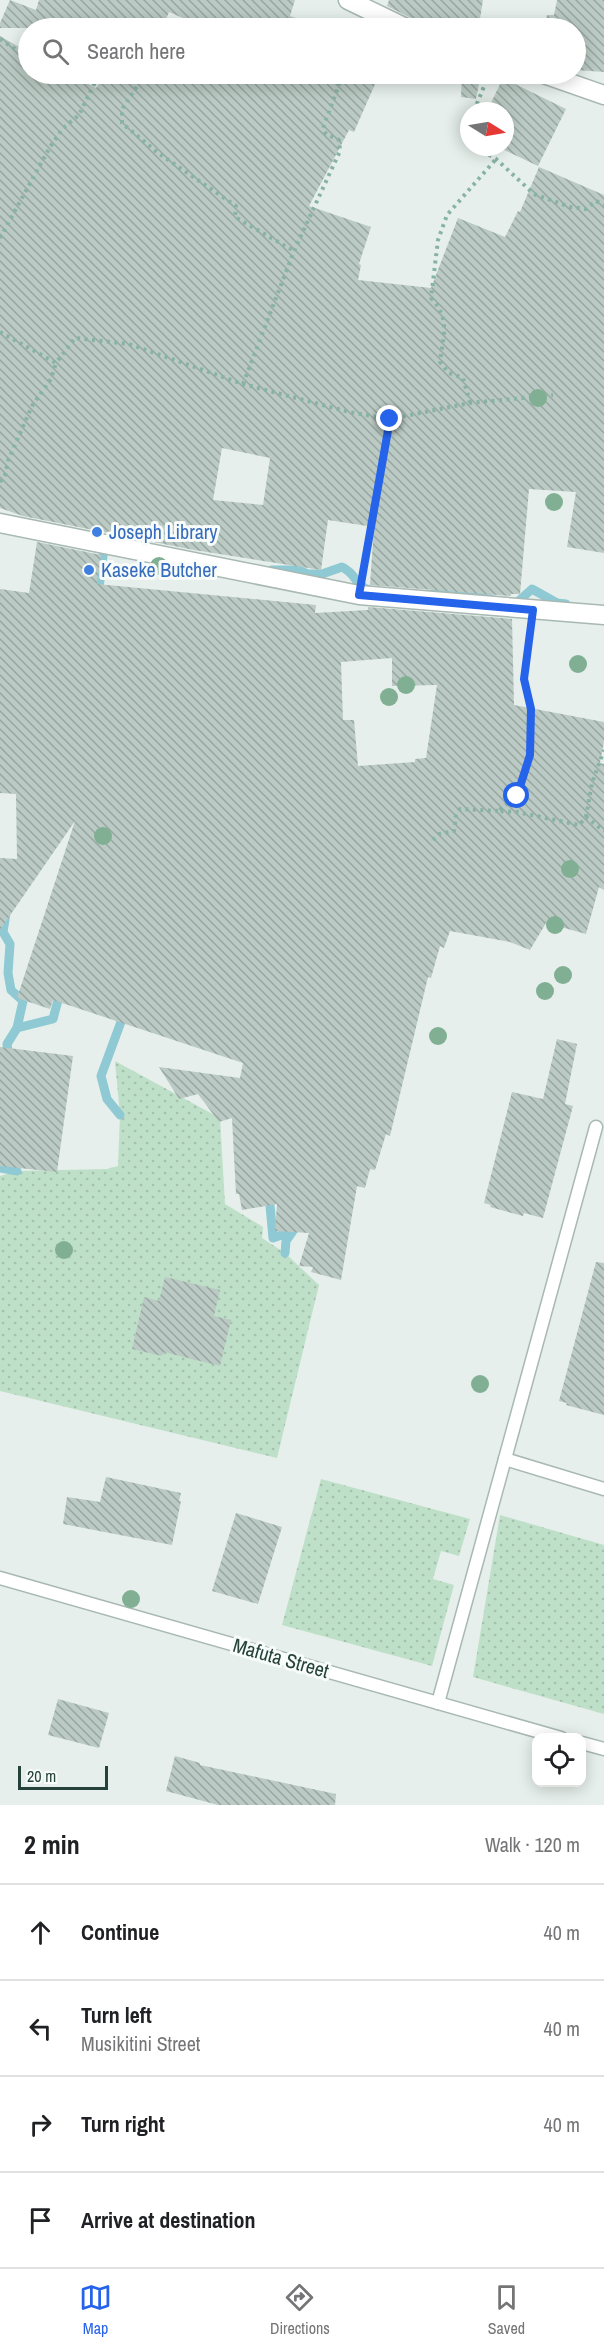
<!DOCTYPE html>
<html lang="en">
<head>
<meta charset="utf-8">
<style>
	:root { --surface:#fff; --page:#f2f2f2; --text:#202124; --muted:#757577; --line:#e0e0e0; --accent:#2563eb }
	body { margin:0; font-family:"Archivo Narrow",sans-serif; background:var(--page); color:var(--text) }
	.controls { position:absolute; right:18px; bottom:18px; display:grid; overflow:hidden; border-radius:12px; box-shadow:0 3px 15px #0003 }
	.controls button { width:54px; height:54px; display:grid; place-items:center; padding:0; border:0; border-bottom:2px solid var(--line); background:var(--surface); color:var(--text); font:30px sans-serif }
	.compass { position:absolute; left:460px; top:102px; width:54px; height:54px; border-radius:50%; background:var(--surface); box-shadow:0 3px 15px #0003; rotate:101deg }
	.scale { position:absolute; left:18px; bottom:15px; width:90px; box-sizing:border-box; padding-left:6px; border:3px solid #24423a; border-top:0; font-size:16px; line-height:21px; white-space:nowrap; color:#24423a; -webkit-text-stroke:4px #f7fbf9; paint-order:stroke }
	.stop { position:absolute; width:18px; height:18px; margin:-14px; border:4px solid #2563eb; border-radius:50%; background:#fff }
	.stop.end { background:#2563eb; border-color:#fff; box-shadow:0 2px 6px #0008 }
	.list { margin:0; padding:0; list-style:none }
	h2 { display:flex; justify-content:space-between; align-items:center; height:78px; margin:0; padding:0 24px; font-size:26px }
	h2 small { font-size:20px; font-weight:400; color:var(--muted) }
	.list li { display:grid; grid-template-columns:39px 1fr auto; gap:18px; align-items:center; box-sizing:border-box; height:96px; padding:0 24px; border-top:2px solid var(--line) }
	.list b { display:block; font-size:22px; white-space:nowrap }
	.list p { margin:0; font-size:20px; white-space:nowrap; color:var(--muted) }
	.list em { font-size:20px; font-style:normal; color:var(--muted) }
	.icon { flex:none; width:33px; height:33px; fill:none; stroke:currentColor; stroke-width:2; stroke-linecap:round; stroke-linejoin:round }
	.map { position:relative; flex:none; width:604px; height:1805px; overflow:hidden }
	.search { position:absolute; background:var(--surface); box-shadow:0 3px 15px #0003; left:18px; right:18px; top:18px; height:66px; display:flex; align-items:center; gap:15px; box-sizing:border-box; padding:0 21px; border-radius:33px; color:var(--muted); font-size:22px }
	.sheet { height:462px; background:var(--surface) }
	nav { display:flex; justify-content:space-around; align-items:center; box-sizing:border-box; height:84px; border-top:2px solid var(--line); background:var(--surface); font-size:16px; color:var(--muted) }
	nav a { display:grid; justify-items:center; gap:3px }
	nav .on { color:var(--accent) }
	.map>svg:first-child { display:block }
	.grass { fill:url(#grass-dots) }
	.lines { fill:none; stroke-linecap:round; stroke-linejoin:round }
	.stream { stroke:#8ec9d4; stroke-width:9 }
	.building { fill:url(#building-back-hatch); fill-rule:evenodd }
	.lane-casing { stroke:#a8b8b2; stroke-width:15 }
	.street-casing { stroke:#a8b8b2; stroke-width:21 }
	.path { stroke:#86b3a5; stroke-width:4; stroke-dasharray:3 4.5; stroke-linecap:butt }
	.lane { stroke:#fff; stroke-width:12 }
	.street { stroke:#fff; stroke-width:18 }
	.tree { fill:#80af93 }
	.route { stroke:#2563eb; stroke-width:8 }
	.shop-dot { fill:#3f7fe0; stroke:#f7fbf9; stroke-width:2 }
	.labels { text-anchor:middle; stroke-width:6; stroke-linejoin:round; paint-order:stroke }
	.shop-label { font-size:20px; fill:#366cbe; stroke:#f7fbf9; text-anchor:start }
	.street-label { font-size:20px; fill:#24423a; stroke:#f7fbf9 }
</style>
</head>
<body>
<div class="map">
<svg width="604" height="1805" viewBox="0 0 604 1805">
	<defs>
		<pattern id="grass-dots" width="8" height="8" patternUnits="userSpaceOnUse" patternTransform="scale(1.5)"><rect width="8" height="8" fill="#bfe0c8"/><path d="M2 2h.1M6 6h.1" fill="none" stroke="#a4c1ad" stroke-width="1.8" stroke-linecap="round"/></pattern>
		<pattern id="building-back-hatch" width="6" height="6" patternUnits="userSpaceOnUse" patternTransform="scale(1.5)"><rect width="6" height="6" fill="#bbcac4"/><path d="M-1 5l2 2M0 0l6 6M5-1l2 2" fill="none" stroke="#98a6a0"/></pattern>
	</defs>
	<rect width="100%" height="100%" fill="#e6efeb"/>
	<g class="grass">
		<polygon points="115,1061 220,1118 225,1204 263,1227 262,1238 285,1253 319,1285 277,1458 0,1391 0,1176 17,1171 107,1169 118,1166 120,1115"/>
		<polygon points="321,1479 470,1519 459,1556 441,1551 433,1579 454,1585 432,1666 282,1625"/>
		<polygon points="500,1515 604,1545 604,1714 473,1677"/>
	</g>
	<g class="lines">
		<g class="stream">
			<path d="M 272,570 L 299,570 L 308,574 L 322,574 L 342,567 C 358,575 353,584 369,590"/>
			<polyline points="429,595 451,590 459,594 478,595 491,599"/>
			<polyline points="98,596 104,548"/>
			<polyline points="513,606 532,589 557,603 566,604"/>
			<polyline points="6,913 3,932 10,944 8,973 11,990 23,1001 17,1028"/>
			<polyline points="9,1058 7,1044 17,1028 53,1019 61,989"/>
			<polyline points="120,1115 107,1099 101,1076 125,1011"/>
			<polyline points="1,1155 1,1168 17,1171"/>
			<polyline points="269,1195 273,1238 293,1231 286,1241 285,1253"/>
		</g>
	</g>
	<g class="building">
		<polygon points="10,0 36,10 39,0 295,0 290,16 324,28 206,28 169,12 162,28 0,28 0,23"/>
		<polygon points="389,0 483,0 479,25 490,26 490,28 417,28 416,22 411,18 387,6"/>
		<polygon points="557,0 604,0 604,72 576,70 576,28 545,28 547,15 554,15"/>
		<path d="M 0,36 L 28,52 L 28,74 L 69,74 L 96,88 L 106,74 L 355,74 L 376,82 L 354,132 L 349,130 L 309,206 L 371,227 L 359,264 L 361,265 L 358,280 L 431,288 L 458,218 L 505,237 L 518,211 L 520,212 L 539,167 L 604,195 L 604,553 L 567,547 L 576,492 L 529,489 L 520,594 L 511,594 L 511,596 L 370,585 L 374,527 L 328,520 L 321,570 L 194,550 L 23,516 L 0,508 ZM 222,448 L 270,458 L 263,505 L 213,500 Z"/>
		<polygon points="462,74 481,74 476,99 461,97"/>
		<polygon points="503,78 566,109 538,166 498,147 505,147 505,111 487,111"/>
		<path d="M 37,542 L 101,555 L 97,584 L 316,605 L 315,613 L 368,610 L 368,607 L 512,619 L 514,705 L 604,722 L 604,741 L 600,763 L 604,764 L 604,890 L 599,887 L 586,934 L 546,923 L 530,950 L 510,942 L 450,931 L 444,948 L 440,946 L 431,978 L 428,977 L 390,1136 L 386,1134 L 375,1170 L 370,1169 L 365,1188 L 357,1186 L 341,1280 L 311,1272 L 313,1267 L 299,1266 L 309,1233 L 275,1231 L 277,1204 L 242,1210 L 239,1194 L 236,1194 L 232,1118 L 219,1122 L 198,1094 L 179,1099 L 159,1067 L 240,1078 L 243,1063 L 53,1000 L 50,1009 L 17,998 L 75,821 L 0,930 L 0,858 L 17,859 L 16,794 L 0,793 L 0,589 L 29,593 ZM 392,658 L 392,686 L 437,685 L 426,758 L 415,759 L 415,762 L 358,766 L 354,720 L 343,720 L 341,662 Z"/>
		<polygon points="557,1039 577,1044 565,1104 573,1106 543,1218 524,1213 523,1216 490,1207 491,1205 484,1203 512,1092 543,1099"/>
		<polygon points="0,1047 73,1056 57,1172 0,1166"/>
		<polygon points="596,1262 604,1263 604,1415 566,1405 567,1403 559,1401"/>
		<polygon points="165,1277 220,1290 214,1316 231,1320 220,1366 164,1352 162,1356 132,1349 144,1297 159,1301"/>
		<polygon points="106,1477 181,1493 179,1501 181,1501 172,1545 63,1524 67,1497 100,1502"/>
		<polygon points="236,1513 282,1527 258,1604 212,1591"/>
		<polygon points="58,1699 109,1713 99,1748 48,1735"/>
		<polygon points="175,1756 200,1763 200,1765 336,1794 335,1805 218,1805 166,1791"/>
	</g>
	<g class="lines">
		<defs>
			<g id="lane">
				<polyline points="505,1459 604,1489"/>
				<polyline points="0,1578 561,1738"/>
				<polyline points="438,1703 596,1127"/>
				<polyline points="582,1743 604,1749"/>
			</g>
			<g id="street">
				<polyline points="348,0 406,28"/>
				<polyline points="544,74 604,95"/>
				<polyline points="0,523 359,595 604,615"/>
			</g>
		</defs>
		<use href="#lane" class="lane-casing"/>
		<use href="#street" class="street-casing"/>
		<g class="path">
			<polyline points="0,39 18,51 28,54"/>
			<polyline points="140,74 142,79 122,109 122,123 158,153 236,206 235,217 294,251"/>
			<polyline points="474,111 489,74"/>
			<polyline points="469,123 469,129"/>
			<polyline points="476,147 496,159 534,194 570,207 586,209 596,201 604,205"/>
			<polyline points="0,238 50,147 63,128 79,115 99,74"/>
			<polyline points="0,332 56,363 75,338 129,344 243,384 349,412 390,419 470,403 553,395"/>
			<polyline points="243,384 294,251 340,151 339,140 326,134 323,128 343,74"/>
			<path d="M 470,403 L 463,378 L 449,373 L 440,362 C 443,335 451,320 431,298 L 438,240 L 447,215 L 496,159"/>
			<polyline points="0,482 5,475 8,461 32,406 51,379 56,363"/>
			<polyline points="363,572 390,419"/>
			<polyline points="530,631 524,679 531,709 530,755 517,796 498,811 517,812 579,825 586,817 604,831"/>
			<polyline points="586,817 592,783 604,750"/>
			<polyline points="433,840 439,834 454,831 456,815 460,809 498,811"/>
		</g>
		<use href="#lane" class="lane"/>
		<use href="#street" class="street"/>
	</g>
	<g class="tree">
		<circle cx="538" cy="398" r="9"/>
		<circle cx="554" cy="502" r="9"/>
		<circle cx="159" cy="566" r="9"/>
		<circle cx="578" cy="664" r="9"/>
		<circle cx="406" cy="685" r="9"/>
		<circle cx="389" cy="697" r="9"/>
		<circle cx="103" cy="836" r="9"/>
		<circle cx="570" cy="869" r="9"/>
		<circle cx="555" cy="925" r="9"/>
		<circle cx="563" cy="975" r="9"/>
		<circle cx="545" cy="991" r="9"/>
		<circle cx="438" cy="1036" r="9"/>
		<circle cx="64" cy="1250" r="9"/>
		<circle cx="480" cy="1384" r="9"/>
		<circle cx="131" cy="1599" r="9"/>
	</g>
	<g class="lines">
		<polyline class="route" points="390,419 359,595 533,610 524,679 531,709 530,755 517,796"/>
	</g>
	<g class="shop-dot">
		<circle cx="97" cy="532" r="6"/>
		<circle cx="89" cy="570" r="6"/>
	</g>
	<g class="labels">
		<g class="shop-label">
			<text x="109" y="539">Joseph Library</text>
			<text x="101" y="577">Kaseke Butcher</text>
		</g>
		<g class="street-label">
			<text transform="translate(281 1658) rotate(16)" y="7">Mafuta Street</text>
		</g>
	</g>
</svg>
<div class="controls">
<button><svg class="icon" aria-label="locate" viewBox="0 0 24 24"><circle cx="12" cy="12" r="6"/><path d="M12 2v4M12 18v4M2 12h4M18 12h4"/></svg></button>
</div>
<svg class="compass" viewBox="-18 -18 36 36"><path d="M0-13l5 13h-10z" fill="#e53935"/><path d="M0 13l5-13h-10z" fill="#757577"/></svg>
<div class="scale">20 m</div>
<div class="stop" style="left:517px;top:796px"></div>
<div class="stop end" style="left:390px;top:419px"></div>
<div class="search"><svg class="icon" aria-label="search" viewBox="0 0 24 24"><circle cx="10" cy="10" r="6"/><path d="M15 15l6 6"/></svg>Search here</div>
</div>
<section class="sheet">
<h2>2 min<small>Walk · 120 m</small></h2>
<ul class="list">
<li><svg class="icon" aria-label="ahead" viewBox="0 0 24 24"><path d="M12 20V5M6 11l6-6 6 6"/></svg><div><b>Continue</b></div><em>40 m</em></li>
<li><svg class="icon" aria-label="left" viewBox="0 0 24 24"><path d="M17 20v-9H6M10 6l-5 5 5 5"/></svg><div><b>Turn left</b><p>Musikitini Street</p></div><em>40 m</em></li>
<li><svg class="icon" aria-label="right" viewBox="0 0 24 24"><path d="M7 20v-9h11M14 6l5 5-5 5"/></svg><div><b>Turn right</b></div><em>40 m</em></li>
<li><svg class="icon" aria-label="arrive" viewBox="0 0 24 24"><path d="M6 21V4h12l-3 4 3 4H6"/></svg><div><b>Arrive at destination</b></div></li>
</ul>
</section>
<nav>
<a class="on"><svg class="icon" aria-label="map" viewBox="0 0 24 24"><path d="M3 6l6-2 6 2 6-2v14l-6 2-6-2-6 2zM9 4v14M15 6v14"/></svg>Map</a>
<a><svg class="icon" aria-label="directions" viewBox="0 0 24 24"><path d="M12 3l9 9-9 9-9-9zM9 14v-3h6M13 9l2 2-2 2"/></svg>Directions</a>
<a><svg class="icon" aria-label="saved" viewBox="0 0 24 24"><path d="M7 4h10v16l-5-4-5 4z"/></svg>Saved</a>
</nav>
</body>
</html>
